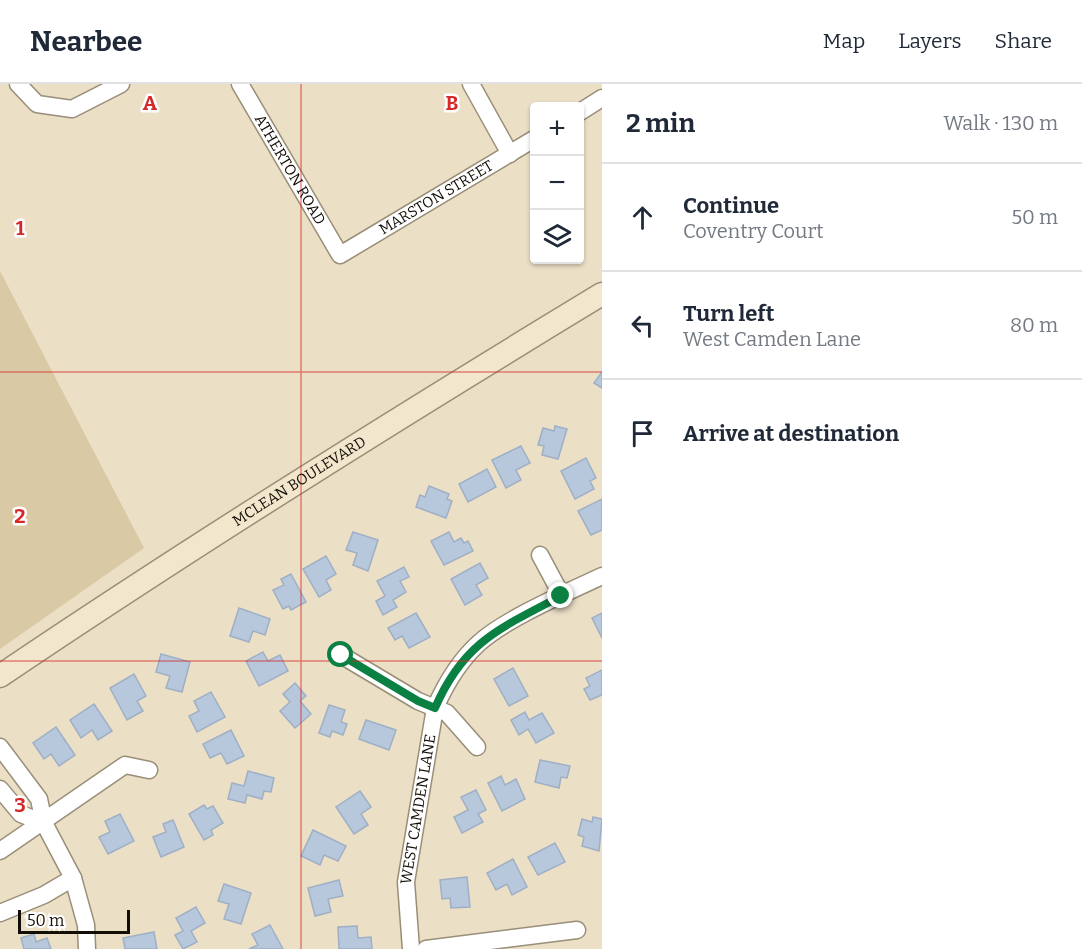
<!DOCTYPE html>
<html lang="en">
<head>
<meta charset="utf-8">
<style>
	:root { --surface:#fff; --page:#f2f2f3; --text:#1f2937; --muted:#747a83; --line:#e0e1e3 }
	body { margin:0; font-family:Bitter,serif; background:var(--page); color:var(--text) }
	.controls { position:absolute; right:18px; top:18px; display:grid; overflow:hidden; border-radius:6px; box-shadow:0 2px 4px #0004 }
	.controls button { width:54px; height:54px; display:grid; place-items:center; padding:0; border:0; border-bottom:2px solid var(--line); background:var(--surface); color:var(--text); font:30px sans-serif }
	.scale { position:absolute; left:18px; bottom:15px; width:112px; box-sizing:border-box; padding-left:6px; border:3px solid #120e06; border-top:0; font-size:16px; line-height:21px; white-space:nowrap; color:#120e06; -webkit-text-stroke:4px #fff; paint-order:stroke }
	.stop { position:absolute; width:18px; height:18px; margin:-14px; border:4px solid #0b8043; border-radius:50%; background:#fff }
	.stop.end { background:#0b8043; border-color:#fff; box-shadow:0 2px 6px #0008 }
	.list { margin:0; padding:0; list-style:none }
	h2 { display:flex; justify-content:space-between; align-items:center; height:78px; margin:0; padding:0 24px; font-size:26px }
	h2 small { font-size:20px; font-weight:400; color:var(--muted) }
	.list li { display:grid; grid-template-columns:39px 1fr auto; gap:18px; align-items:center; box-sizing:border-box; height:108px; padding:0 24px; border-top:2px solid var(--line) }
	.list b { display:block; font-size:22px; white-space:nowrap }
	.list p { margin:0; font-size:20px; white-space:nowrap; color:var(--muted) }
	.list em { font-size:20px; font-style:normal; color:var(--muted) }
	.icon { flex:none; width:33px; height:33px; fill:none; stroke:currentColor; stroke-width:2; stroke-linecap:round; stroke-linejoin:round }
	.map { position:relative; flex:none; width:602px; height:865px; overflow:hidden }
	header { display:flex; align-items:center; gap:36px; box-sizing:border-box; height:84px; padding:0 30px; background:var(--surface); border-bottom:2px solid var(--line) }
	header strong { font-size:28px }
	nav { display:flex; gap:33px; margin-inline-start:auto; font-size:21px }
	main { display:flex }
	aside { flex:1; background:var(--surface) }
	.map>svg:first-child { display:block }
	.green { fill:#dac9a5 }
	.building { fill:#b7c8dd; stroke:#9fafc5; stroke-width:1.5 }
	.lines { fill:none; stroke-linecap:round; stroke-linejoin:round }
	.street-casing { stroke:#998e77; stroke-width:19 }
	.secondary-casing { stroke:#998e77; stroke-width:25 }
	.street { stroke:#fff; stroke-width:16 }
	.secondary { stroke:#f2e6cc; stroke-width:22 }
	.route { stroke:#0b8043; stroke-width:8 }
	.grid { fill:none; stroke:#d62828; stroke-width:1.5; stroke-opacity:0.55 }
	.labels { text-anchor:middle; stroke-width:5; stroke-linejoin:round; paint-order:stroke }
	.street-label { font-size:15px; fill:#120e06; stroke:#fff }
	.grid-label { font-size:20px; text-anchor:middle; font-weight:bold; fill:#d62828; stroke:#fff; stroke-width:5; stroke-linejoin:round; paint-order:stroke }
</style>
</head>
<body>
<header>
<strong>Nearbee</strong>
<nav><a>Map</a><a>Layers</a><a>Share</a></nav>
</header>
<main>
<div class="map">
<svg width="602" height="865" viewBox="0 0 602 865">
	<rect width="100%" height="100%" fill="#ebdfc6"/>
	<polygon class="green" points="0,187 144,464 0,565"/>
	<g class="building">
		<polygon points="602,288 602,304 594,299"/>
		<polygon points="555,342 567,345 558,375 542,371 544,362 538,361 543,344 554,347"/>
		<polygon points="521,362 530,379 516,386 521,396 506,404 492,376"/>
		<polygon points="586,374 596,394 590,397 594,405 575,415 561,387"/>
		<polygon points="487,385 496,403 468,418 459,400"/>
		<polygon points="429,402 449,410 447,415 452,417 446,434 416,423 420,411 425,413"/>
		<polygon points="602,415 602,446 591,451 578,427"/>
		<polygon points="353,448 378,456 368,487 353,481 357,469 346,466"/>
		<polygon points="449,448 454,458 461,454 464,459 468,457 473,467 444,481 431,457"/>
		<polygon points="326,472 336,490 326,496 331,506 319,513 303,485"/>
		<polygon points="480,479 488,494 476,501 482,511 465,521 451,495"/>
		<polygon points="404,483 409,493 400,497 406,508 393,516 397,523 383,531 376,517 385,512 377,497"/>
		<polygon points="291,490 306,518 291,526 289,522 283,525 273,506 284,501 281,495"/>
		<polygon points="239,524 270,535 265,551 253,547 249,558 230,552"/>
		<polygon points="416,529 430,553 409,564 402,552 395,556 388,544"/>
		<polygon points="602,529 602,554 592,534"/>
		<polygon points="263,568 268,577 280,571 288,587 259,602 246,577"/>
		<polygon points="161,570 190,578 182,608 166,604 170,592 156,588"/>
		<polygon points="513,584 528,612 509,622 494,595"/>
		<polygon points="602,586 602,611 590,616 584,605 590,602 586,594"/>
		<polygon points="134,590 146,612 137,617 143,627 127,636 110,604"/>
		<polygon points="295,599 306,612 300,617 311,630 295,644 280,627 290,618 283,610"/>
		<polygon points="211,608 225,633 197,648 189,632 199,627 194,617"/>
		<polygon points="94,620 112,647 98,656 92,646 81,654 70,636"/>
		<polygon points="329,621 345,626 341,638 347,640 343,651 332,647 330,653 319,649"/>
		<polygon points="525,628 529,636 542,629 554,649 536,659 528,645 519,651 511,636"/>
		<polygon points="366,636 396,646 389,666 359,655"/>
		<polygon points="56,643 75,671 59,682 51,670 44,675 33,659"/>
		<polygon points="231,646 244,672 227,680 221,669 210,674 203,660"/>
		<polygon points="540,676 570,682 567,694 561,693 559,704 535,698"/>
		<polygon points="248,687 274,694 271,708 264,707 262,715 247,711 245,719 228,715 232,699 244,702"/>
		<polygon points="501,692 505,701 516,695 525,715 502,727 488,699"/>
		<polygon points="476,706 486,726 478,730 483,738 462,749 454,733 468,726 461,713"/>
		<polygon points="360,707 371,723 361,730 368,741 354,750 336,723"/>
		<polygon points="204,721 207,725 213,722 223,739 211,746 213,751 204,756 189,730"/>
		<polygon points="120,730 134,757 108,770 99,753 110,748 105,737"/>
		<polygon points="593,733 602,735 599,767 582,762 584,753 578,751 582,735 592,738"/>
		<polygon points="173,736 184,763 161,773 153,753 166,748 163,740"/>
		<polygon points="313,746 346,762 338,777 324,771 320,781 301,772"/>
		<polygon points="555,759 565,778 538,791 528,773"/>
		<polygon points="513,775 527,803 512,811 507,800 496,806 487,789"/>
		<polygon points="467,793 470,823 451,824 450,814 442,815 440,796"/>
		<polygon points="339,796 343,812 328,815 331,828 315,832 308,804"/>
		<polygon points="224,800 251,809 241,840 224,835 229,820 218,817"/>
		<polygon points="196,823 205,839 191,847 197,858 183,865 175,851 183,847 176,834"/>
		<polygon points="270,841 283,865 249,865 258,861 252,850"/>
		<polygon points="357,842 358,854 371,853 372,865 339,865 338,843"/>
		<polygon points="154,848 157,865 125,865 123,854"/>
		<polygon points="34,850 36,858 47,854 51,865 24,865 21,854"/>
	</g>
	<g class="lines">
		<defs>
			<g id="street">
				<polyline points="18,0 37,20 72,25 121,0"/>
				<path id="s1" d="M 240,0 L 340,171 L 534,55"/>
				<polyline points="471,0 510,70"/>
				<polyline points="580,28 602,14"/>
				<polyline points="540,471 562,512"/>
				<polyline points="341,571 418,617 447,629 477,663"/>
				<polyline points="0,663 39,715 44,739 73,794 86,841 87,865"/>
				<polyline points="0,705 21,730 44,739"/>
				<polyline points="0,767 125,681 149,686"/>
				<polyline points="0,829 44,811 73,794"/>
				<path id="s2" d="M 411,865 L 406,798 L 435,624 C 446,599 459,577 479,559 C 505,535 568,508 602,492"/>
				<polyline points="426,865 577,846"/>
			</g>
			<g id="secondary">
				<path id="s3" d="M 0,592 C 197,459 399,333 602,210"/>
			</g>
		</defs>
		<use href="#street" class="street-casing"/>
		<use href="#secondary" class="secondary-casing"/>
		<use href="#street" class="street"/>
		<use href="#secondary" class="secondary"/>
	</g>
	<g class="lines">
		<path class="route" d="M 341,571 L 418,617 L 435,624 C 464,557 501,544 561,512"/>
	</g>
	<path class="grid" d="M 301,0 L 301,865M 0,288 L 602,288M 0,577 L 602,577"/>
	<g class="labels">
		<g class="street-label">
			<text dy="5" stroke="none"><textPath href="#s1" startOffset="99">ATHERTON ROAD</textPath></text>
			<text dy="5" stroke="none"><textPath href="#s1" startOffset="310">MARSTON STREET</textPath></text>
			<text dy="5" stroke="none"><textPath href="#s3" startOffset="357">MCLEAN BOULEVARD</textPath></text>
			<text dy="5" stroke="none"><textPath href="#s2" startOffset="141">WEST CAMDEN LANE</textPath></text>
		</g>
	</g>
	<g class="grid-label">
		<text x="150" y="26">A</text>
		<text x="452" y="26">B</text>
		<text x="20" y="151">1</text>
		<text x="20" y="439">2</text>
		<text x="20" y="728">3</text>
	</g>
</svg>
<div class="controls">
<button>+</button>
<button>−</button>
<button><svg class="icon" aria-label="layers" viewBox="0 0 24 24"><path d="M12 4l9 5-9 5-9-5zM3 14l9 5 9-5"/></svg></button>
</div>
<div class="scale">50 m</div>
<div class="stop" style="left:341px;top:571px"></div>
<div class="stop end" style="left:561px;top:512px"></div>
</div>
<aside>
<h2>2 min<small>Walk · 130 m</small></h2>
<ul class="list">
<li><svg class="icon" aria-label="ahead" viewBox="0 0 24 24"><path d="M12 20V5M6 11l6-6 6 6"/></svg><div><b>Continue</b><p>Coventry Court</p></div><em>50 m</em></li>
<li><svg class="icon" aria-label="left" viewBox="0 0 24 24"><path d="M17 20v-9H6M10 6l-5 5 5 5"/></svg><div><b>Turn left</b><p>West Camden Lane</p></div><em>80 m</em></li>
<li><svg class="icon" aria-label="arrive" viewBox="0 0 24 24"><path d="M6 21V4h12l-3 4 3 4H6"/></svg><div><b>Arrive at destination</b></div></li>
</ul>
</aside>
</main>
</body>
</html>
